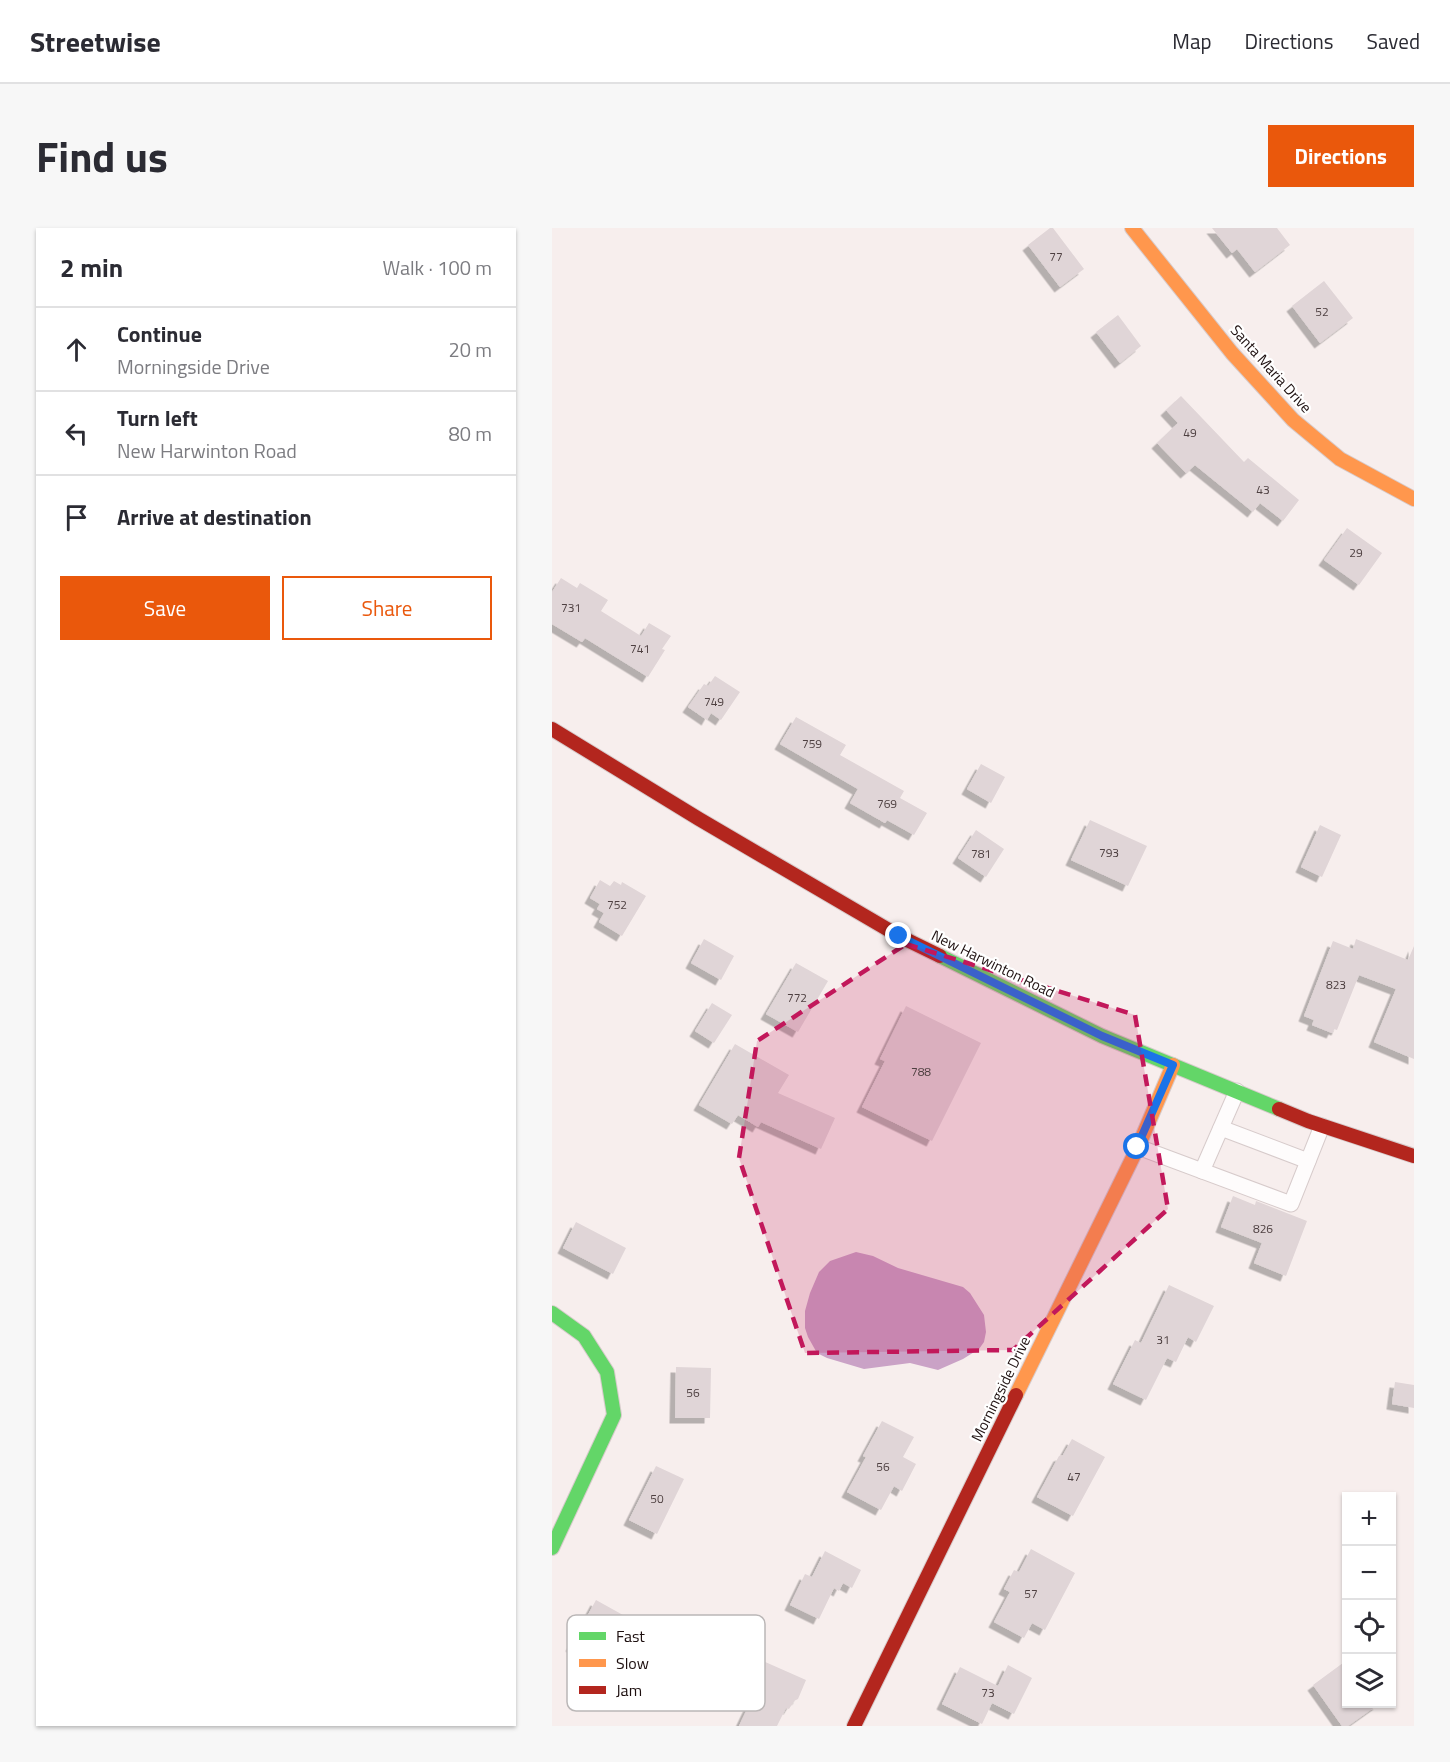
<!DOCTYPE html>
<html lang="en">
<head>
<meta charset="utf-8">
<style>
	:root { --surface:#fff; --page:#f7f7f7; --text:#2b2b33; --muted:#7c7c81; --line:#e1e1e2; --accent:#ea580c }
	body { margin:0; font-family:"Titillium Web",sans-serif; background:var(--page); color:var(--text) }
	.controls { position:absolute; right:18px; bottom:18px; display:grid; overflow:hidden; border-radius:0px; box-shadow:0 2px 4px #0004 }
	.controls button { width:54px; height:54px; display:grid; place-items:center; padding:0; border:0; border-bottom:2px solid var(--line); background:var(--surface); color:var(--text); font:30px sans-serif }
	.stop { position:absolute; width:18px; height:18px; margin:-14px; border:4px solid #1a73e8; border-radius:50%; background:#fff }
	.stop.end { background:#1a73e8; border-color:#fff; box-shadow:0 2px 6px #0008 }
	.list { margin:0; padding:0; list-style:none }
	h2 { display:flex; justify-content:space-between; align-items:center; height:78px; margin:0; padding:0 24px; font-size:26px }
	h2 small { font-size:20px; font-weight:400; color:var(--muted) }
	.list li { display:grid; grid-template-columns:39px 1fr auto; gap:18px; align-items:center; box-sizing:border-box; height:84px; padding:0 24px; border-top:2px solid var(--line) }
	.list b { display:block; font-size:22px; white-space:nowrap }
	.list p { margin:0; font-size:20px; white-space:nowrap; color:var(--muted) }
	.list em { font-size:20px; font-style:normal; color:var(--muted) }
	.actions { display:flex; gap:12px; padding:18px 24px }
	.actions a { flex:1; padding:14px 0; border:2px solid var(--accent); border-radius:0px; text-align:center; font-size:21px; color:var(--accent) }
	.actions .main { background:var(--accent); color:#fff }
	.icon { flex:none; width:33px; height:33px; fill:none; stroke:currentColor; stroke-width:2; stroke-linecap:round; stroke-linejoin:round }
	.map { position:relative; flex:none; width:862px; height:1498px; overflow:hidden; border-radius:0px }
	header { display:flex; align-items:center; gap:36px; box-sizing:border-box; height:84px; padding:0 30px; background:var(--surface); border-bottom:2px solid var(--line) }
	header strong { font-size:28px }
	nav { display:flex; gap:33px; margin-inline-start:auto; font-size:21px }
	.intro { display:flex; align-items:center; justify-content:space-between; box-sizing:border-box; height:144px; padding:0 36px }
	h1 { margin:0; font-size:42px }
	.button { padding:15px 27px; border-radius:0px; background:var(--accent); color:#fff; font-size:21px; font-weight:700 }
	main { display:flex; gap:36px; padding:0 36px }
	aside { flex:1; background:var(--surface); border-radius:0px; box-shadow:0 2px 4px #0004 }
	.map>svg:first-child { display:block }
	.water { fill:#caa2c6 }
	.building { fill:#e0d5d7; filter:url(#shadow) }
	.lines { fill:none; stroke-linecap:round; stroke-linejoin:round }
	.lane-casing { stroke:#d7cbcb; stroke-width:17 }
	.fast-casing { stroke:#d7cbcb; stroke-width:16 }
	.slow-casing { stroke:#d7cbcb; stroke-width:16 }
	.jam-casing { stroke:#d7cbcb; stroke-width:16 }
	.lane { stroke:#fefcfc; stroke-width:15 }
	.fast { stroke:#63d668; stroke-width:14 }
	.slow { stroke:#ff974d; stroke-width:14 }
	.jam { stroke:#b3261e; stroke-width:14 }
	.route { stroke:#1a73e8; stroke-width:8 }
	.marked { fill:#c2185b; fill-opacity:0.2; stroke:#c2185b; stroke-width:4.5; stroke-dasharray:12 8; stroke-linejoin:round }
	.labels { text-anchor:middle; stroke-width:4.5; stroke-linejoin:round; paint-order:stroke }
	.number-label { font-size:12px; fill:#4e4041 }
	.street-label { font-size:15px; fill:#1d0f0f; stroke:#fff }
	.key { fill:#fff; stroke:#bbb7b7; stroke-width:1.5 }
	.key-label { font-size:16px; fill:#1d0f0f }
</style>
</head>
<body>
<header>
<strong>Streetwise</strong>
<nav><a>Map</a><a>Directions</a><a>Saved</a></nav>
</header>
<div class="intro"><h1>Find us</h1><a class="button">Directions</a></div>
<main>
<aside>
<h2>2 min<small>Walk · 100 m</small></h2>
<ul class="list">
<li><svg class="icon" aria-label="ahead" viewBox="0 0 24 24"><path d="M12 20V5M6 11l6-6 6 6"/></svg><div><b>Continue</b><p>Morningside Drive</p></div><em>20 m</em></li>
<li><svg class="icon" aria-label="left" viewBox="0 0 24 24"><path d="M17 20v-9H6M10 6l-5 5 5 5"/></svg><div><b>Turn left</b><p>New Harwinton Road</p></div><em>80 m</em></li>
<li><svg class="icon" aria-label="arrive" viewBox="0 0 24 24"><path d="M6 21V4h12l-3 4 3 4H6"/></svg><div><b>Arrive at destination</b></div></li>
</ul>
<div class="actions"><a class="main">Save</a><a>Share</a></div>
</aside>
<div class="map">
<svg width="862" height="1498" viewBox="0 0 862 1498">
	<defs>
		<filter id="shadow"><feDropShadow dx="-5.5" dy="5.5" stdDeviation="0" flood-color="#0004"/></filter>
	</defs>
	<rect width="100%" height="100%" fill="#f7eeed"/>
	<polygon class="water" points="304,1024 321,1028 346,1040 411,1059 418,1065 432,1087 434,1104 432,1114 427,1121 411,1131 386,1142 358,1135 312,1141 275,1130 265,1125 256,1109 253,1100 253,1083 258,1065 267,1044 278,1033"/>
	<g class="building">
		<polygon points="498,0 501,0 532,41 508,59 476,17"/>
		<polygon points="660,0 725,0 738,17 703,44 685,21 680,25"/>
		<polygon points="772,53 801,90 768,115 740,78"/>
		<polygon points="566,87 589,118 568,135 544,104"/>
		<polygon points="629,168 692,234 696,230 747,272 731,293 708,275 701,284 643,237 634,245 605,215 626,195 614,182"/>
		<polygon points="795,300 830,325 807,357 772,332"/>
		<polygon points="9,350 25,360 28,355 56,372 49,383 89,408 97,395 119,408 110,421 113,422 96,449 33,410 30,414 0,396 0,364"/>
		<polygon points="163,448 188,464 169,492 159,485 155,492 136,479 152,456 156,458"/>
		<polygon points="244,489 294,517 288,527 352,563 348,570 375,585 362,607 335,592 333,595 298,575 306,561 228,516"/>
		<polygon points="429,536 453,549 439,575 415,561"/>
		<polygon points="538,592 595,618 576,658 519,632"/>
		<polygon points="768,597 789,607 770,649 749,639"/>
		<polygon points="424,602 452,621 434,649 406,630"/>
		<polygon points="48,652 58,658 62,653 69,657 70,654 94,668 70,708 47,694 52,685 45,681 48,676 38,670"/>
		<polygon points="152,711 182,728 169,752 139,735"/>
		<polygon points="804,711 856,732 862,718 862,831 822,814 844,761 807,747 785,802 782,801 780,805 760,797 762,792 752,788 781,713 801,721"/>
		<polygon points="244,735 276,753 246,804 214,786"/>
		<polygon points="160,775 180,787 162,815 143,803"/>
		<polygon points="354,778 429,815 380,913 310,879 333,833 328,831"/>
		<polygon points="183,816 237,847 226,865 283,890 269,921 209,894 206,899 186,887 180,896 147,877"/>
		<polygon points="681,968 703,977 704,973 755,993 734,1048 702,1035 710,1015 669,999"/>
		<polygon points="24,994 74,1020 61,1046 11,1020"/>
		<polygon points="617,1057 662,1078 644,1114 636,1109 624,1134 615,1130 594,1172 561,1156 583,1112 589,1115"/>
		<polygon points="124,1139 159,1140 158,1190 123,1190"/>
		<polygon points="843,1154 862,1157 862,1180 840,1176"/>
		<polygon points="330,1193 362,1209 351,1229 364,1236 350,1263 342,1258 329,1282 295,1264 314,1229 311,1228"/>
		<polygon points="520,1211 553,1229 521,1288 485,1269 507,1228 511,1227"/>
		<polygon points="104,1238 132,1251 105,1306 77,1292"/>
		<polygon points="479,1321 523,1345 493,1402 480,1395 472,1410 442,1394 458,1364 452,1361 462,1342 467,1344"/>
		<polygon points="273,1323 309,1342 300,1360 291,1355 287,1363 282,1360 267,1391 238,1377 253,1346 260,1349"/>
		<polygon points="44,1372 71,1387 46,1433 19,1418"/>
		<polygon points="795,1432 795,1476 827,1476 796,1498 790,1498 761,1457"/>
		<polygon points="211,1433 254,1452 246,1471 242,1473 237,1481 234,1480 225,1498 187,1498 198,1475 194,1473"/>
		<polygon points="456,1437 480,1450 462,1486 440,1475 430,1496 390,1476 408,1439 446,1458"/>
	</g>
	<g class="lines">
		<defs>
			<g id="lane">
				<polyline points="669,900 756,933"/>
				<polyline points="586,919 739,976 770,898"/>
				<polyline points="650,943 685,863"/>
			</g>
			<g id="fast">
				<polyline points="388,728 550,808 727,881"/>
				<polyline points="0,1085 32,1108 55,1144 62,1187 0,1320"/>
			</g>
			<g id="slow">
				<polyline points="580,0 680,125 741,192 788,231 862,271"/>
				<polyline points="464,1167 586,919 621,837"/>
			</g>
			<g id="jam">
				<polyline points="0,501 147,591 347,708 388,728"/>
				<polyline points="727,881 756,893 862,928"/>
				<polyline points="302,1498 464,1167"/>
			</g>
		</defs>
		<use href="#lane" class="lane-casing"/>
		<use href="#fast" class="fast-casing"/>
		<use href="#slow" class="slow-casing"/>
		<use href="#jam" class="jam-casing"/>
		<use href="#lane" class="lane"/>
		<use href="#fast" class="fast"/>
		<use href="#slow" class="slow"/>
		<use href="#jam" class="jam"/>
	</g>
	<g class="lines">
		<polyline class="route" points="347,708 550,808 621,837 585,919"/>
	</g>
	<path class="marked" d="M 354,716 L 583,787 L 616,981 L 461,1122 L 253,1125 L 187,930 L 205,813 Z"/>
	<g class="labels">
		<g class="number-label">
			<text x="504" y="33">77</text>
			<text x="770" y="88">52</text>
			<text x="638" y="209">49</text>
			<text x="711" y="266">43</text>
			<text x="804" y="329">29</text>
			<text x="19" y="384">731</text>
			<text x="88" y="425">741</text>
			<text x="162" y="478">749</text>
			<text x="260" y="520">759</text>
			<text x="335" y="580">769</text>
			<text x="557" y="629">793</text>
			<text x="429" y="630">781</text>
			<text x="65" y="681">752</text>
			<text x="784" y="761">823</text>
			<text x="245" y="774">772</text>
			<text x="369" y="848">788</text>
			<text x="711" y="1005">826</text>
			<text x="611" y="1116">31</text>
			<text x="141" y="1169">56</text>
			<text x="331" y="1243">56</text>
			<text x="522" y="1253">47</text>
			<text x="105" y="1275">50</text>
			<text x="479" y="1370">57</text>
			<text x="436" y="1469">73</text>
		</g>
		<g class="street-label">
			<text transform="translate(719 141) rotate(48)" y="5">Santa Maria Drive</text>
			<text transform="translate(441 736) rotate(26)" y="5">New Harwinton Road</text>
			<text transform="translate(449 1161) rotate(-64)" y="5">Morningside Drive</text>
		</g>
	</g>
	<rect x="15" y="1387" width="198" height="96" rx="9" class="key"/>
	<rect x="27" y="1404" width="27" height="8" fill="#63d668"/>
	<rect x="27" y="1431" width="27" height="8" fill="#ff974d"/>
	<rect x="27" y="1458" width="27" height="8" fill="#b3261e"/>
	<g class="key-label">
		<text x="64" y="1414">Fast</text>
		<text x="64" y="1441">Slow</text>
		<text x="64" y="1468">Jam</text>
	</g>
</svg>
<div class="controls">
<button>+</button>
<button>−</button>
<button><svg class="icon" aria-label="locate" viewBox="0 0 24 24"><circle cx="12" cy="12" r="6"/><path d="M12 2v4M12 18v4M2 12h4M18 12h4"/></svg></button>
<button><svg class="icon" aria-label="layers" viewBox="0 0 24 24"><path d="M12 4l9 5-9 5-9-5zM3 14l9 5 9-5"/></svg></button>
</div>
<div class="stop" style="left:585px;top:919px"></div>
<div class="stop end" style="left:347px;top:708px"></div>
</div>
</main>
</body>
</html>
